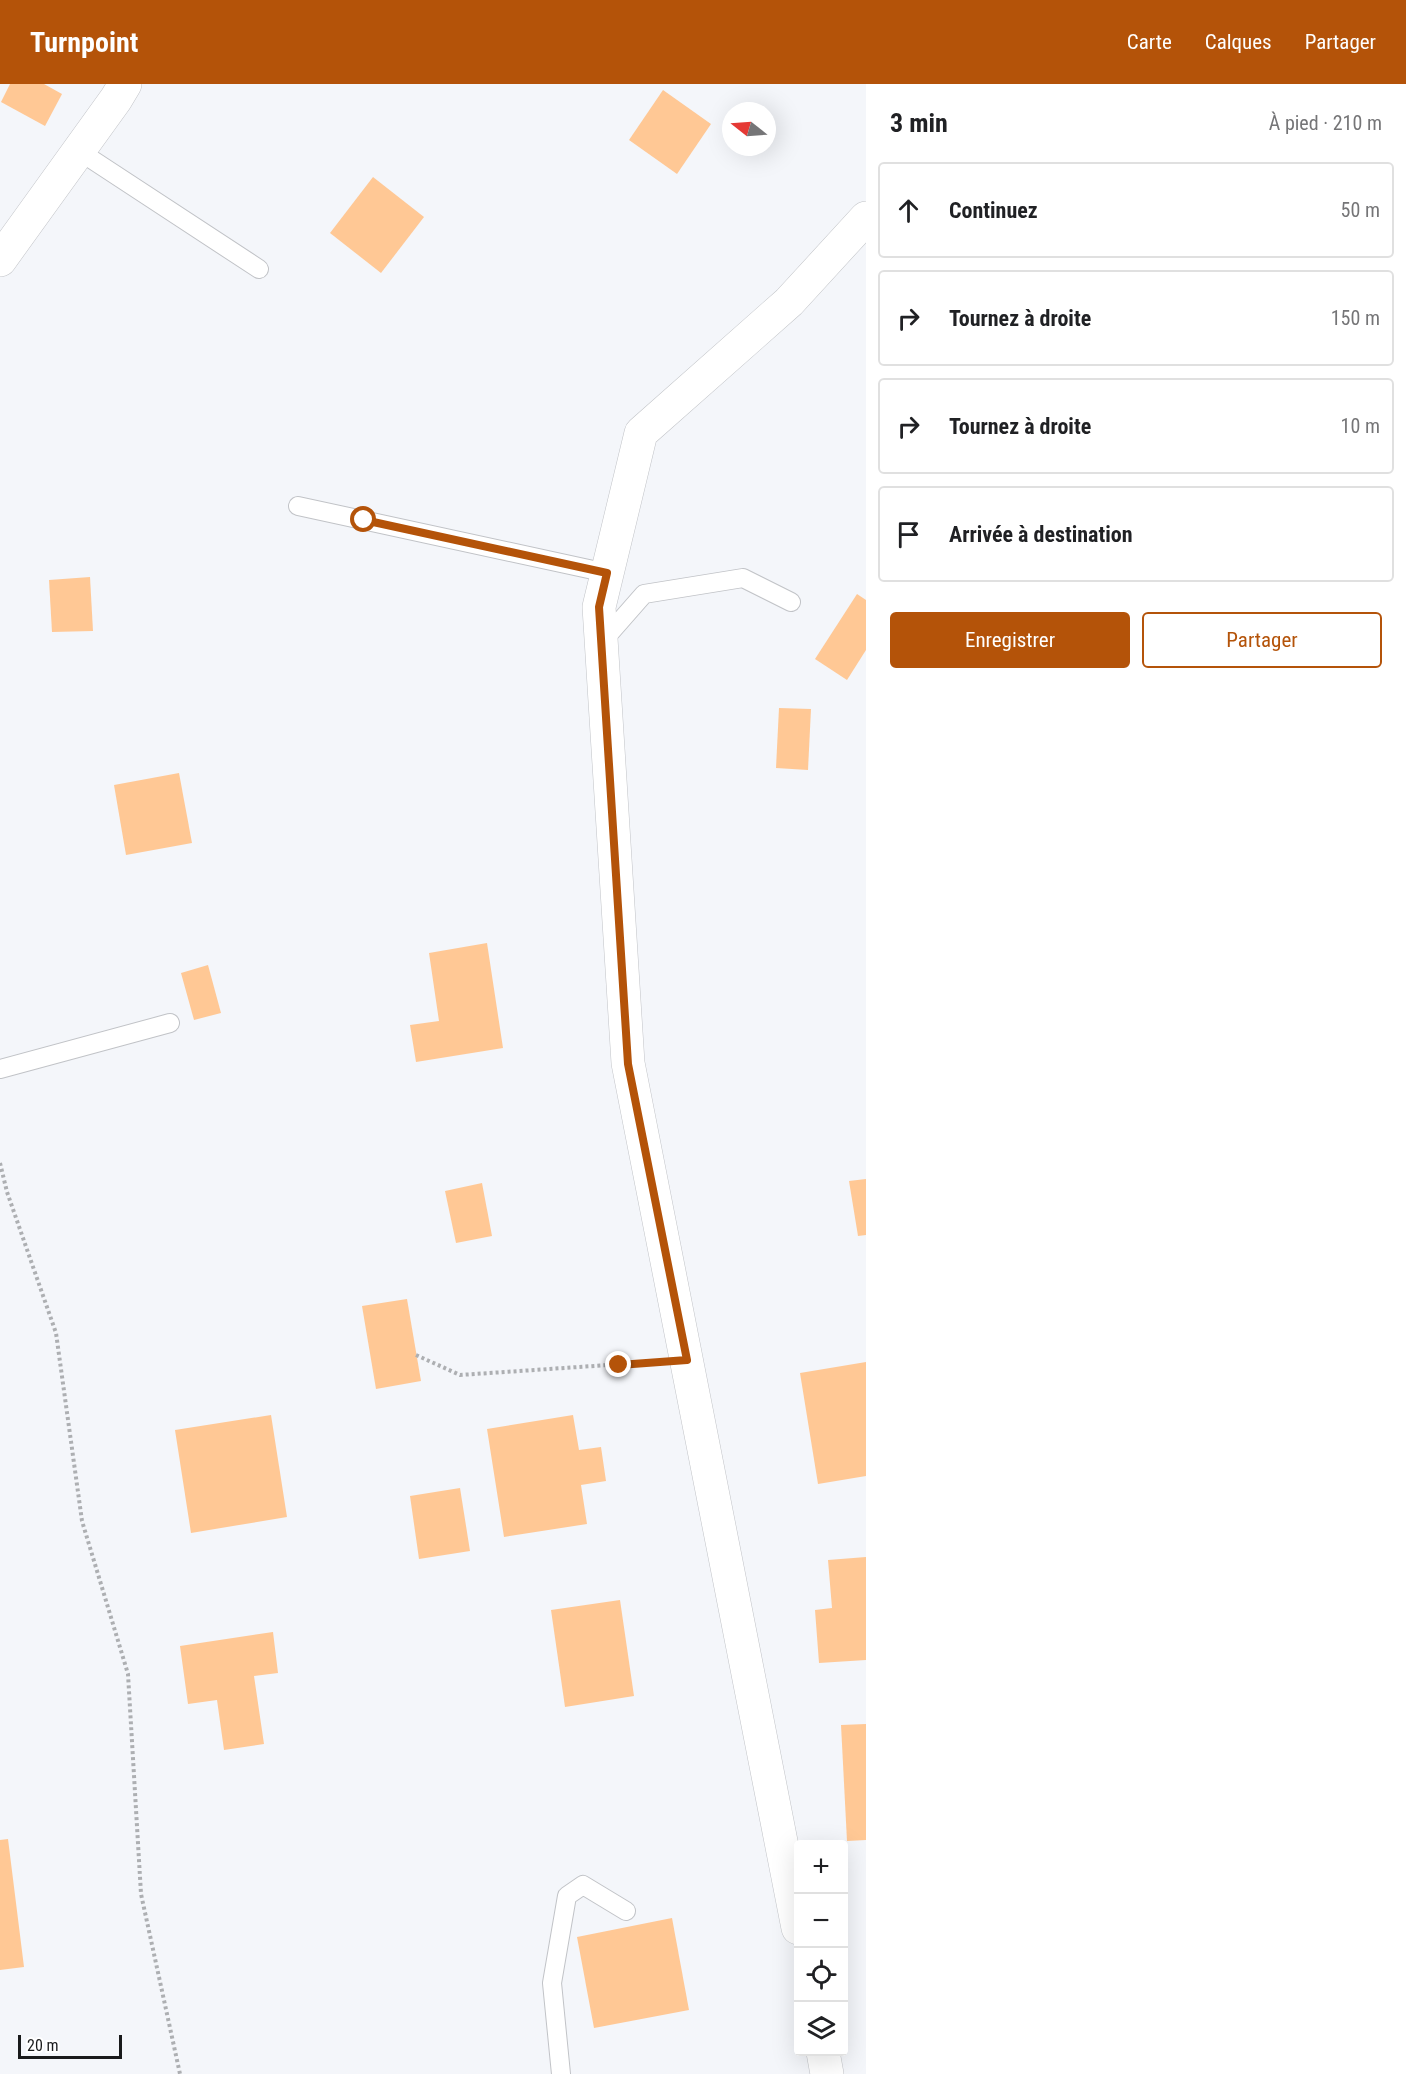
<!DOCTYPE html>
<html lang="fr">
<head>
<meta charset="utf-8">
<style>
	:root { --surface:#fff; --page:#f2f2f2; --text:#202124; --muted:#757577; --line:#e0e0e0; --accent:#b45309 }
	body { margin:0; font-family:"Roboto Condensed",sans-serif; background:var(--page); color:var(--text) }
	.controls { position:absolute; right:18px; bottom:18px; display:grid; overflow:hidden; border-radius:6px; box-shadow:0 6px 24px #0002 }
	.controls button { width:54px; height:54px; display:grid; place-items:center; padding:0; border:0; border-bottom:2px solid var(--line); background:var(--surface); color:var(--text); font:30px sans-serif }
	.compass { position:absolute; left:722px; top:18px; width:54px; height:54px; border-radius:50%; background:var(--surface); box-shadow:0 6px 24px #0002; rotate:287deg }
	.scale { position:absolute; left:18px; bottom:15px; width:104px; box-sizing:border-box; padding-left:6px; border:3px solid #191a1b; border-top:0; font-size:16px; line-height:21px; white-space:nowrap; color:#191a1b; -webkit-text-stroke:4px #fff; paint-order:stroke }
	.stop { position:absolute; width:18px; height:18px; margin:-14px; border:4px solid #b45309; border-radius:50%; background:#fff }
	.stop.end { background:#b45309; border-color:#fff; box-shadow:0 2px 6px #0008 }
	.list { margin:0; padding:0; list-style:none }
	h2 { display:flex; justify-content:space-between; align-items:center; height:78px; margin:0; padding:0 24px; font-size:26px }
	h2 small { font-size:20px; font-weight:400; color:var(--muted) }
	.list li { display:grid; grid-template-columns:39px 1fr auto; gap:18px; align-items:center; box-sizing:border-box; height:96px; margin:0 12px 12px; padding:0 12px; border:2px solid var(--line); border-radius:6px }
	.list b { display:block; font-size:22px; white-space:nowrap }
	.list em { font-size:20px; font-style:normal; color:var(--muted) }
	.actions { display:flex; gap:12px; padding:18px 24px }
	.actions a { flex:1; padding:14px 0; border:2px solid var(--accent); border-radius:6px; text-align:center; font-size:21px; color:var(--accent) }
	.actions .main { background:var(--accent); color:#fff }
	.icon { flex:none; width:33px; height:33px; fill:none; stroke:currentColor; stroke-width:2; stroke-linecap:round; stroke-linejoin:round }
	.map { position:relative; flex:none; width:866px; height:1990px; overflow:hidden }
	header { display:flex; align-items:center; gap:36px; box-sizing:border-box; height:84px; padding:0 30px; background:var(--accent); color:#fff }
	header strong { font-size:28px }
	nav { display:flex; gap:33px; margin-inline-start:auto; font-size:21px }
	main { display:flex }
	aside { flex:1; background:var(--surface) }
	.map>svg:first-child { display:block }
	.building { fill:#ffc895 }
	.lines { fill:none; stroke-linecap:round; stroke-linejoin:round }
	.lane-casing { stroke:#c1c3c7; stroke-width:20 }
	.street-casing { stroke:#c1c3c7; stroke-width:34 }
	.path { stroke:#adafb2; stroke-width:4; stroke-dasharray:3 3; stroke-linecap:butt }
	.lane { stroke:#fff; stroke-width:18 }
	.street { stroke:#fff; stroke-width:33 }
	.route { stroke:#b45309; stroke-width:8 }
</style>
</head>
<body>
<header>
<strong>Turnpoint</strong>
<nav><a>Carte</a><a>Calques</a><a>Partager</a></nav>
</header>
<main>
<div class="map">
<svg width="866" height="1990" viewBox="0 0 866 1990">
	<rect width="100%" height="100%" fill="#f4f6fa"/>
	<g class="building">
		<polygon points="10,0 44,0 62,10 45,42 1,18"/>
		<polygon points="663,6 711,40 677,90 629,56"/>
		<polygon points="373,93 424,133 381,189 330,149"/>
		<polygon points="90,493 93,547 52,548 49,496"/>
		<polygon points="857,510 866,516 866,566 847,596 815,575"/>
		<polygon points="779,624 811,625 808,686 776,684"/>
		<polygon points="179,689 192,759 126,771 114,701"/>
		<polygon points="487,859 503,964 416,978 410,941 439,937 429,869"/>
		<polygon points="208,881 221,929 194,936 181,889"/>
		<polygon points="866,1095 866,1151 858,1152 849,1097"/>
		<polygon points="482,1099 492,1152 456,1159 445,1107"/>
		<polygon points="407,1215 421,1297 376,1305 362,1222"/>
		<polygon points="866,1278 866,1392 818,1400 800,1289"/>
		<polygon points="271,1331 287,1433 191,1449 175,1346"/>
		<polygon points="573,1331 579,1366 601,1363 606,1397 581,1401 587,1440 504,1453 487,1345"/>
		<polygon points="460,1404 470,1467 419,1475 410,1412"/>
		<polygon points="866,1473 866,1576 819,1579 815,1526 832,1524 828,1476"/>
		<polygon points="620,1516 634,1612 565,1623 551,1526"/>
		<polygon points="273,1548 278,1589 254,1592 264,1660 224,1666 217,1616 188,1620 180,1562"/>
		<polygon points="866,1640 866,1756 847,1757 841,1641"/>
		<polygon points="8,1755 24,1883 0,1886 0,1756"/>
		<polygon points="672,1834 689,1926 594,1944 577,1853"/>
	</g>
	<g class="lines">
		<defs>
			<g id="lane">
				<polyline points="79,67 259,185"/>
				<polyline points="298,422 607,489"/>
				<polyline points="601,559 644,510 743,494 791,518"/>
				<polyline points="0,985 170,939"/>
				<polyline points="561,1990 552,1899 567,1812 583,1801 626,1827"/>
			</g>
			<g id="street">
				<polyline points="0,176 116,15 125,0"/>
				<polyline points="798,1844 628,979 599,523 641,349 789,218 866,134"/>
				<polyline points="823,1968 827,1990"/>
			</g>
		</defs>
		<use href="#lane" class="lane-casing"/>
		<use href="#street" class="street-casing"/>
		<g class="path">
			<polyline points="0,1079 7,1108 56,1249 82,1437 128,1590 141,1810 180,1990"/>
			<polyline points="416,1271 460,1291 653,1278"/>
		</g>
		<use href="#lane" class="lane"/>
		<use href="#street" class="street"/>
	</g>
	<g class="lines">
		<polyline class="route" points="364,436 607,489 599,523 628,980 687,1276 619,1281"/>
	</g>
</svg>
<div class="controls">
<button>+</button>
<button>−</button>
<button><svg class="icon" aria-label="locate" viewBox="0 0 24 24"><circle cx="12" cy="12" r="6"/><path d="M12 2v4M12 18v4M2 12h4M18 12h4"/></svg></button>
<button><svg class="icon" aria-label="layers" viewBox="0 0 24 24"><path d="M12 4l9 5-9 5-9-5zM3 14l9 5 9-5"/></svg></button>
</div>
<svg class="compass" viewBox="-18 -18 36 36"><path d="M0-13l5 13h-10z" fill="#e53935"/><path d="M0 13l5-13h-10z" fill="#757577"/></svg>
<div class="scale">20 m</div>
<div class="stop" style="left:364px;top:436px"></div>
<div class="stop end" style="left:619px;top:1281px"></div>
</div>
<aside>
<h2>3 min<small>À pied · 210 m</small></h2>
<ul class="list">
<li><svg class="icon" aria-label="ahead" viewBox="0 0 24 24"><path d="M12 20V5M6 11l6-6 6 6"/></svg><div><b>Continuez</b></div><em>50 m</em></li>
<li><svg class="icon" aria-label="right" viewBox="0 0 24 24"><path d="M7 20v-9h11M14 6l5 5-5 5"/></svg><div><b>Tournez à droite</b></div><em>150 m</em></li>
<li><svg class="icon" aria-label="right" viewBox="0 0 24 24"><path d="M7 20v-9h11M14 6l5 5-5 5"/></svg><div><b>Tournez à droite</b></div><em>10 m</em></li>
<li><svg class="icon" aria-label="arrive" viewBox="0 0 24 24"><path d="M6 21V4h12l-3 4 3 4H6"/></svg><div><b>Arrivée à destination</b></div></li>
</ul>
<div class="actions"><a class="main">Enregistrer</a><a>Partager</a></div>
</aside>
</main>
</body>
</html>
